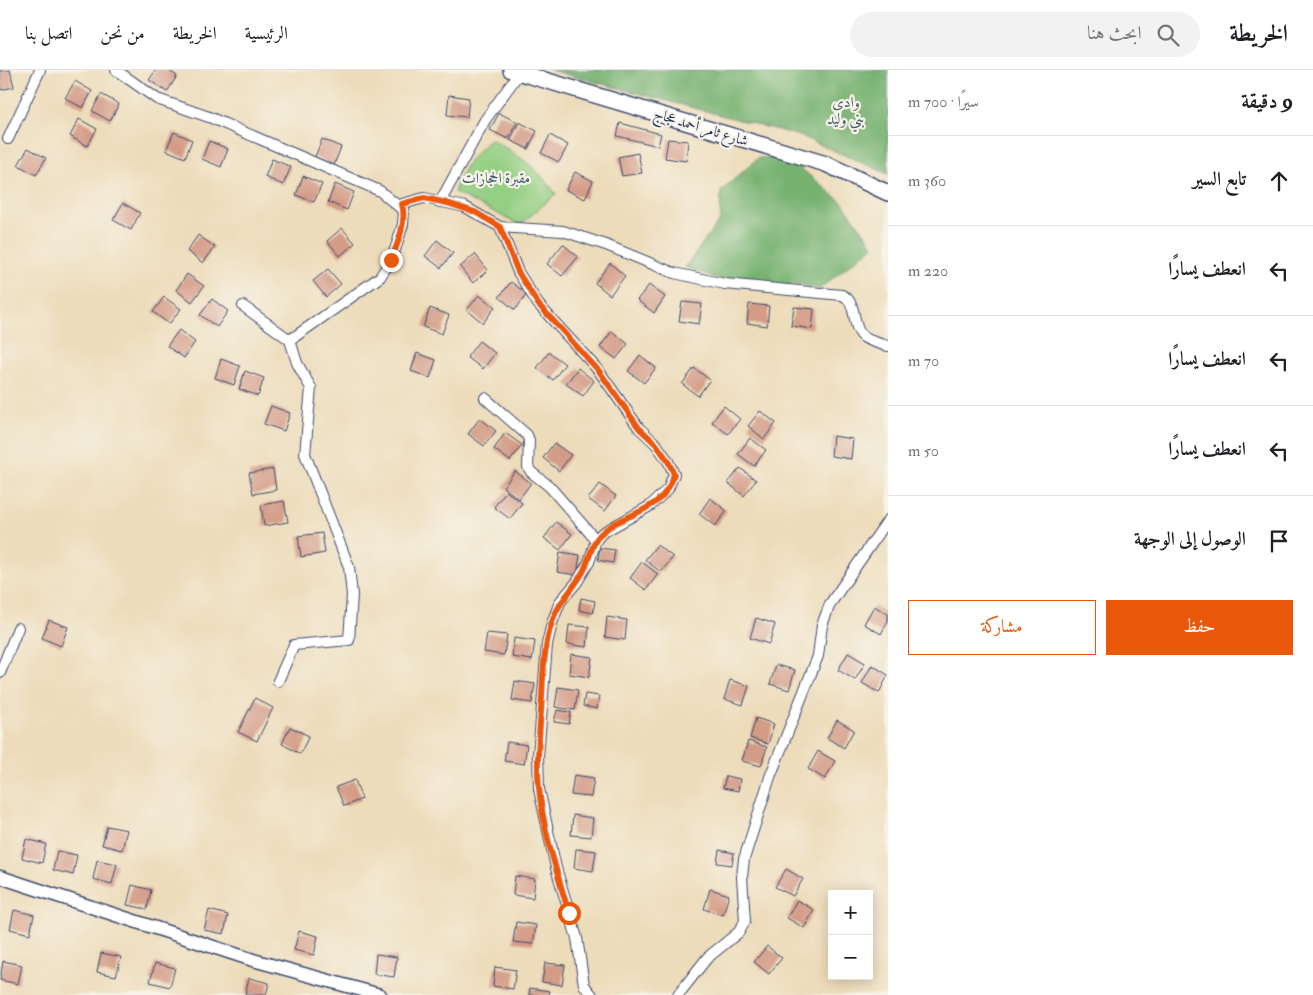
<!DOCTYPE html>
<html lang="ar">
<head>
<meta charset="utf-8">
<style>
	:root { --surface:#fff; --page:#f2f2f2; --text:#202124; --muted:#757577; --line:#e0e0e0; --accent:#ea580c }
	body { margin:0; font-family:"IM FELL Double Pica",Amiri,serif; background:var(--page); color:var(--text); direction:rtl }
	.controls { position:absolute; right:15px; bottom:15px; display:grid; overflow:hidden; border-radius:0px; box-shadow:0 2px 12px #0003 }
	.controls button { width:45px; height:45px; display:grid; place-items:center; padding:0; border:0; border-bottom:1px solid var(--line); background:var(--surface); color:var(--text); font:25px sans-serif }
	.stop { position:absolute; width:15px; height:15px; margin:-11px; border:4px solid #ea580c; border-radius:50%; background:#fff }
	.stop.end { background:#ea580c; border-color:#fff; box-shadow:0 1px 5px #0008 }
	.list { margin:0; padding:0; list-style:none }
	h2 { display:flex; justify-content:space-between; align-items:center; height:65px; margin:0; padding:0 20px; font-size:21px }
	h2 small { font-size:16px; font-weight:400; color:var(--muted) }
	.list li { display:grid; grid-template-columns:32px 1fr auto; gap:15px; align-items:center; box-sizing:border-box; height:90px; padding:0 20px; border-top:1px solid var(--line) }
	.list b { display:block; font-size:19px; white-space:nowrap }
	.list em { font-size:16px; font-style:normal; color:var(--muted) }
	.actions { display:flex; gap:10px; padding:15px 20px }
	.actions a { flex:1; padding:11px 0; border:1px solid var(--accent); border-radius:0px; text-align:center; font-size:18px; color:var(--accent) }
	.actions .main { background:var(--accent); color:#fff }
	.icon { flex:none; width:28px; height:28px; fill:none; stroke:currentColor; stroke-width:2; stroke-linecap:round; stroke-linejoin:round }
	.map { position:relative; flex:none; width:888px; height:925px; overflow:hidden; direction:ltr }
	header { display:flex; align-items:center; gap:30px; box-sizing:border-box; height:70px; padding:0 25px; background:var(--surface); border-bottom:1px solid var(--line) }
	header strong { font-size:24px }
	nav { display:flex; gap:28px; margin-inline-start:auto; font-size:18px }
	.search { width:350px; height:45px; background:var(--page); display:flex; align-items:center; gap:12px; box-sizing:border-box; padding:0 18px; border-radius:28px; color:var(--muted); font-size:19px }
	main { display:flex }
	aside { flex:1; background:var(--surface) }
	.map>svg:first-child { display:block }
	.green { fill:#94cf83; stroke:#587f70 }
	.forest { fill:#77b271; stroke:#497068 }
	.building { fill:#d49b87 }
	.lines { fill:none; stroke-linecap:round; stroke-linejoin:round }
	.minor-casing { stroke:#3a496c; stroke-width:12 }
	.tertiary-casing { stroke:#3a496c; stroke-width:15 }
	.primary-casing { stroke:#3a496c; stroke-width:18 }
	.minor { stroke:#fff; stroke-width:10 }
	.tertiary { stroke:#fff; stroke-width:12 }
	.primary { stroke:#fff; stroke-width:15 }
	.route { stroke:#ea580c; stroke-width:6 }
	.labels { text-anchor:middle; stroke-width:4.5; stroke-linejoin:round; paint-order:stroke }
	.park-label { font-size:15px; fill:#395767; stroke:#f7f3e8 }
	.street-label { font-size:15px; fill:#1b2f5e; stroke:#f7f3e8 }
</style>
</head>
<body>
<header>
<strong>الخريطة</strong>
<div class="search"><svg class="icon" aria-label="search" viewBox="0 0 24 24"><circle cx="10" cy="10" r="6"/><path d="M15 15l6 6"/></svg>ابحث هنا</div>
<nav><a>الرئيسية</a><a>الخريطة</a><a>من نحن</a><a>اتصل بنا</a></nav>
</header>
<main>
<aside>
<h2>9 دقيقة<small>سيرًا · 700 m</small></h2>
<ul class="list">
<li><svg class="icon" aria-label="ahead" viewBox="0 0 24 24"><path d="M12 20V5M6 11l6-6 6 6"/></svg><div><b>تابع السير</b></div><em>360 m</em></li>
<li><svg class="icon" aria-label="left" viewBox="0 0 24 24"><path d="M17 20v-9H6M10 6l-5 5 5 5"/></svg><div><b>انعطف يسارًا</b></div><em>220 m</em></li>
<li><svg class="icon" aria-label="left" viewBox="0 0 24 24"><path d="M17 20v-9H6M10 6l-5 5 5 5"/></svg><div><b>انعطف يسارًا</b></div><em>70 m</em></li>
<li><svg class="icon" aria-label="left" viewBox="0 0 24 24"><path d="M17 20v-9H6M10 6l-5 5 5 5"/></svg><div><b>انعطف يسارًا</b></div><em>50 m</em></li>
<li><svg class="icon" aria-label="arrive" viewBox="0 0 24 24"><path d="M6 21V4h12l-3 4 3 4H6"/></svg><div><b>الوصول إلى الوجهة</b></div></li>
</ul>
<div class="actions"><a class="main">حفظ</a><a>مشاركة</a></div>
</aside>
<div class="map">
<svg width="888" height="925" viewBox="0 0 888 925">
	<rect width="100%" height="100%" fill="#f7f3e8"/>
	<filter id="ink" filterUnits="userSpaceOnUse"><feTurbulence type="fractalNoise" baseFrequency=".02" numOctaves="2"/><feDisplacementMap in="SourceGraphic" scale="10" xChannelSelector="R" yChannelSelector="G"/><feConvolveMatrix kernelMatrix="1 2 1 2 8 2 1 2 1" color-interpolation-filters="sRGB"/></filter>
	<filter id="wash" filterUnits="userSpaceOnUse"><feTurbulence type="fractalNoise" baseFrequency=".0096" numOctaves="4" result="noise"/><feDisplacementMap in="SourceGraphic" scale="20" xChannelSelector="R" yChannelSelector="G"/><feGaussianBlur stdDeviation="1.12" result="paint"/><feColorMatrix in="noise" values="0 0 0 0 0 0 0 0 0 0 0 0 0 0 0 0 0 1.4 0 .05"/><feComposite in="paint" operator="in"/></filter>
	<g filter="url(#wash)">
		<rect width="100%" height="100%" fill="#eddcba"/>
		<path class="green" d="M 491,69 C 521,87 535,96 556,124 L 520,155 L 454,122 C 463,97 471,86 491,69 Z"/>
		<g class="forest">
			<polygon points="550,0 888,0 888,104 800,66"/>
			<polygon points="787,87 842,132 874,176 819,219 799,214 766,218 722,210 685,197 720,150 721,121 758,88"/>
		</g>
		<g id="blocks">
			<g class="building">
				<polygon points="10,0 14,17 0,20 0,1"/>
				<polygon points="156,0 168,0 177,6 167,22 149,10"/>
				<polygon points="75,11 92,21 83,38 65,28"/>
				<polygon points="101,24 119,34 110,51 92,41"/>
				<polygon points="449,25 469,28 467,47 447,45"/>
				<polygon points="499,43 517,52 508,69 490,60"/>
				<polygon points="79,49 97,59 87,76 70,66"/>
				<polygon points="519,52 537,61 528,79 510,70"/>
				<polygon points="620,53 661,64 658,76 617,66"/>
				<polygon points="174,62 192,70 185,88 166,80"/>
				<polygon points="550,65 568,75 559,92 541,83"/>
				<polygon points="322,69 341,77 334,95 315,87"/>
				<polygon points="668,69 688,71 686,91 665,88"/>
				<polygon points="209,71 228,79 221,97 202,89"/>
				<polygon points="28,78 46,88 36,105 18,95"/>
				<polygon points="638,83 642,103 622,106 618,87"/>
				<polygon points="272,89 291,97 283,115 265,107"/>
				<polygon points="575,102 593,111 585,129 566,120"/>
				<polygon points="303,106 322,114 314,132 296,125"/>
				<polygon points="335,114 354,122 347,140 328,132"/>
				<polygon points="123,133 140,143 131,160 113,150"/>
				<polygon points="342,158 355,173 340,186 327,171"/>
				<polygon points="198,165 215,177 203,193 187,181"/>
				<polygon points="437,170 453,183 441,198 425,186"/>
				<polygon points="563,174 578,187 562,206 547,194"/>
				<polygon points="475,184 488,200 473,213 460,197"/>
				<polygon points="610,193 625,206 610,225 595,213"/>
				<polygon points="328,199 341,214 326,227 313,211"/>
				<polygon points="187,204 204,216 192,232 176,220"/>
				<polygon points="511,212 527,224 515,240 499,227"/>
				<polygon points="649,215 665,227 654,243 637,230"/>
				<polygon points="479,225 495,237 483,253 467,240"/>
				<polygon points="164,227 181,239 169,254 153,242"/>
				<polygon points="212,229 228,241 217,257 200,245"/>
				<polygon points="682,232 702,234 699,254 679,251"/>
				<polygon points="749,234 769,236 767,256 747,253"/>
				<polygon points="794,237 814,239 812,259 791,256"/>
				<polygon points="430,238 449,245 442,264 423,257"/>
				<polygon points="179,260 195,272 184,288 167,276"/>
				<polygon points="612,261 628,274 616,289 600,277"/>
				<polygon points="479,271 495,283 483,299 467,287"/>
				<polygon points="549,282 565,294 553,310 537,298"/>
				<polygon points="417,283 436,290 430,308 411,301"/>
				<polygon points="640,285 656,298 644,313 628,301"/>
				<polygon points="221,289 240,296 234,315 215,308"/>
				<polygon points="578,298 594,311 583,326 566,314"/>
				<polygon points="694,298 710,310 698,326 682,314"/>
				<polygon points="245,301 264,308 258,326 239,319"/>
				<polygon points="271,336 290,343 284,361 264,354"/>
				<polygon points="724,336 740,349 728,364 712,352"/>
				<polygon points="760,341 776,353 764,369 748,356"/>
				<polygon points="480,348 496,361 484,376 468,364"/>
				<polygon points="505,363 522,375 510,391 494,379"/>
				<polygon points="833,366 853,369 851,389 831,386"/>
				<polygon points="750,368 766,380 754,396 738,384"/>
				<polygon points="554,373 571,385 559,401 543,388"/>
				<polygon points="740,398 756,410 744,426 728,413"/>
				<polygon points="273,399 276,420 253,424 249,403"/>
				<polygon points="515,401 531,413 519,429 503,417"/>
				<polygon points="600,414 616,426 605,441 588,429"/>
				<polygon points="506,421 522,433 510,449 494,437"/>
				<polygon points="710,428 727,441 715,456 699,444"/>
				<polygon points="284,431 288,452 264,456 261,435"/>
				<polygon points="556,452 572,464 560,480 544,468"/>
				<polygon points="322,463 325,483 301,487 298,466"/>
				<polygon points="657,475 673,487 661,502 645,490"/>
				<polygon points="600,478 615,480 613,493 598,490"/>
				<polygon points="560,482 580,485 577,505 557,502"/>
				<polygon points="642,492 658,504 646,520 630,508"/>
				<polygon points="581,528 595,531 593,543 579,540"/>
				<polygon points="874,536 888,544 888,551 881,564 864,554"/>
				<polygon points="607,547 627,550 625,570 605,567"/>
				<polygon points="756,548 775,554 769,574 750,568"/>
				<polygon points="49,550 68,557 61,576 42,568"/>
				<polygon points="569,555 589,557 587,577 567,574"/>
				<polygon points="487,563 507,565 504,585 484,582"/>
				<polygon points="514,568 535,571 532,590 512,587"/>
				<polygon points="848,583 865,593 855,610 838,600"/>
				<polygon points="571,584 592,587 589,607 569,604"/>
				<polygon points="776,595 795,600 789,620 770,614"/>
				<polygon points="872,595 888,605 879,623 862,613"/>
				<polygon points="730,610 749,616 743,635 724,629"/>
				<polygon points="515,611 535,614 532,633 512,630"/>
				<polygon points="558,617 578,620 575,640 555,637"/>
				<polygon points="585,624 599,626 597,639 583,636"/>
				<polygon points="255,628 273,638 257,671 238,662"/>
				<polygon points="557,640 571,642 569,654 554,652"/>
				<polygon points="756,648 774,654 768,674 750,668"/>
				<polygon points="837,650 854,660 844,678 827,668"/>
				<polygon points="290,657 309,666 300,684 282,674"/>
				<polygon points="748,671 767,677 761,696 742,691"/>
				<polygon points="507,672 527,675 524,694 504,691"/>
				<polygon points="818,681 835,691 825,709 808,699"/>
				<polygon points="574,705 594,708 591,727 571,725"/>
				<polygon points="726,706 740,709 738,721 723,718"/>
				<polygon points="355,710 362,729 344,736 336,717"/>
				<polygon points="573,745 593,748 591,767 571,765"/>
				<polygon points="107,756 127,760 122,780 102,775"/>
				<polygon points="26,769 46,774 42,793 22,788"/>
				<polygon points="576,779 596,781 593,801 574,798"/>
				<polygon points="719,780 734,783 732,795 717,793"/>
				<polygon points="57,781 77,785 73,805 53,800"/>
				<polygon points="97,790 117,794 112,814 93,809"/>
				<polygon points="786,799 803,809 793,826 775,817"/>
				<polygon points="515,806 535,809 533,828 513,825"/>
				<polygon points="132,815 151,820 147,839 127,835"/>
				<polygon points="710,819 729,825 723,845 704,839"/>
				<polygon points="797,830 814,840 804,858 787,848"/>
				<polygon points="14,840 34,845 30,864 10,859"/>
				<polygon points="209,840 228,845 224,864 204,860"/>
				<polygon points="516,852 536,855 533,874 513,872"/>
				<polygon points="299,861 318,866 314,885 294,880"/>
				<polygon points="767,876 782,888 769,904 754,892"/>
				<polygon points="101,883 121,887 116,906 97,902"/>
				<polygon points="376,884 397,887 394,907 374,904"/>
				<polygon points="3,891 22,895 18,914 0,910"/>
				<polygon points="155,893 175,898 170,917 150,912"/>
				<polygon points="545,893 565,895 562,915 542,912"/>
				<polygon points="495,897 516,900 513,919 493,916"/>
				<polygon points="249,908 269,913 266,925 245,925"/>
				<polygon points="530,918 550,921 549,925 529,925"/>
			</g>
		</g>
	</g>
	<g filter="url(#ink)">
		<use href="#blocks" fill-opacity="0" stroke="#3a496c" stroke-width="1"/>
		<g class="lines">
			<defs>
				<g id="minor">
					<polyline points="116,0 157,29 209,47 380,121 404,141"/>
					<polyline points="8,69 40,0"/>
					<polyline points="440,132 485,50 520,2"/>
					<polyline points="500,157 518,202 538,234 599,301 639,358 656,374 668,391 674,404 668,419 650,436 602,463 596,470 589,492 577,512 560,532 552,553 547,574 538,686 539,719 556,798 577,868 584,915 592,925"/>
					<path d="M 243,236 L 290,270 L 380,207 L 391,190 L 397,174 L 403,154 L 404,141 L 402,134 L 424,128 L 465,137 L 500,157 L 563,161 L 606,175 L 674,203 L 725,214 L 842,225 C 859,232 850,259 865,268 C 872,272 881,274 888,276"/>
					<polyline points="485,328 527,365 529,370 528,397 531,402 549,416 596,470"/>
					<polyline points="0,603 18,558"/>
					<polyline points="278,611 294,575 349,570 352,525 349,497 305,384 311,318 297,293 290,270"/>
					<polyline points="678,925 707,888 739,862 745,851 742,807 744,789 770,707 818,586 822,555 830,534 888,450"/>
				</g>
				<polyline id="tertiary" points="0,807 253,890 380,925"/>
				<polyline id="primary" points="511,0 826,94 888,123"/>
			</defs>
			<use href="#minor" class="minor-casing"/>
			<use href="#tertiary" class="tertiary-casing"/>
			<use href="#primary" class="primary-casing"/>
			<use href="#minor" class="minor"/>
			<use href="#tertiary" class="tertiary"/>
			<use href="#primary" class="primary"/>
		</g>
	</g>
	<g class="lines" filter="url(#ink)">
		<path class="route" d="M 391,190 C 398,173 407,152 402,134 L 424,128 L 447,133 L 475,142 L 500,157 L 518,202 L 538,234 L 599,301 L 639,358 L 656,374 L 668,391 L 674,404 C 663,446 618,442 598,467 C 591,476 589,491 583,502 C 573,520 558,532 552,552 C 544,576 543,603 542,627 C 540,658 536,688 539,718 C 543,760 557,803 569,843"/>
	</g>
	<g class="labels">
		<g class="park-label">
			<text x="846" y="37">وادي<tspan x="846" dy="17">بني وليد</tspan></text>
			<text x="496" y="113">مقبرة الحجازات</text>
		</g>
		<g class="street-label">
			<text transform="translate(701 57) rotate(17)" y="5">شارع ثامر أحمد عجاج</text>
		</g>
	</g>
</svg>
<div class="controls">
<button>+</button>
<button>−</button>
</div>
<div class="stop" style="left:569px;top:843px"></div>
<div class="stop end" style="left:391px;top:190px"></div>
</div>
</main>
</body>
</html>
